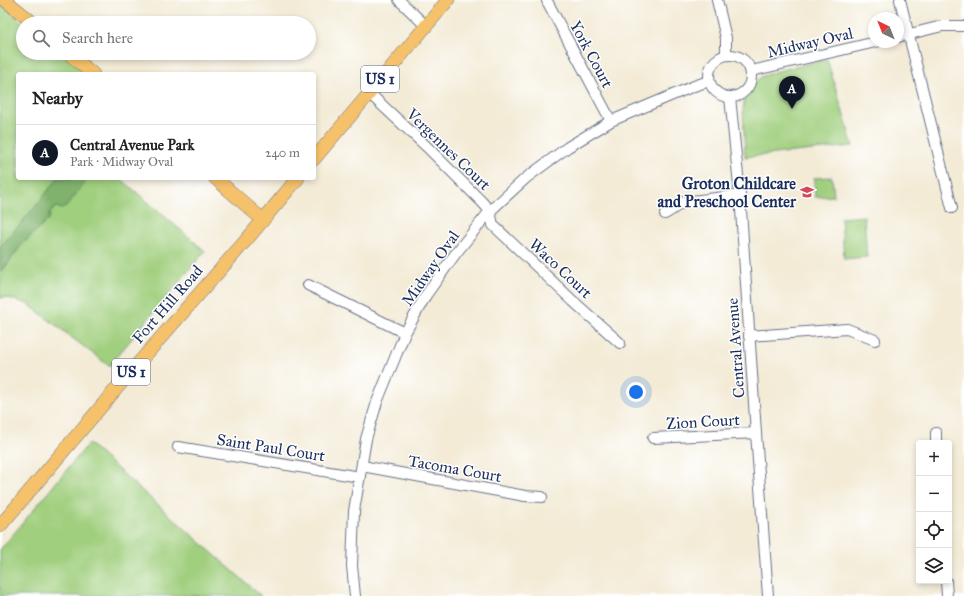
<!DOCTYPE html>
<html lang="en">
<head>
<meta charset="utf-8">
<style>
	:root { --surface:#fff; --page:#f6f6f6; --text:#222; --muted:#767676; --line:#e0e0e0; --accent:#111827 }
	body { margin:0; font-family:"IM FELL Great Primer",serif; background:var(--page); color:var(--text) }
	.controls { position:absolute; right:12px; bottom:12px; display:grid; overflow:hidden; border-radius:4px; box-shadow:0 2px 6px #0003 }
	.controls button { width:36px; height:36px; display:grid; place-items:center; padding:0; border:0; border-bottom:1px solid var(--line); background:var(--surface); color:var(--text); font:20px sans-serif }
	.compass { position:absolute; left:868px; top:12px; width:36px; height:36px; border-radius:50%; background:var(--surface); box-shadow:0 2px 6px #0003; rotate:317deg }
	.you { position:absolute; left:636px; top:392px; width:14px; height:14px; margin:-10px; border:3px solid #fff; border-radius:50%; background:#1a73e8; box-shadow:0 0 0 6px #1a73e833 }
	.badge { display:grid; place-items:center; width:26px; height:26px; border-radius:50%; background:var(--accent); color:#fff; font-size:13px; font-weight:700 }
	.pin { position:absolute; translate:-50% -33px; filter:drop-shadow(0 1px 2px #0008) }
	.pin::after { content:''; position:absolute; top:21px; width:14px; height:12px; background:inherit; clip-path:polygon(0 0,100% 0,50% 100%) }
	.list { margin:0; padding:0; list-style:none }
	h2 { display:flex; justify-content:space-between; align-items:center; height:52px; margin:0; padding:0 16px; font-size:17px }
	h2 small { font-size:13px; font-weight:400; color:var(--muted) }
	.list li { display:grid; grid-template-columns:26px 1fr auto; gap:12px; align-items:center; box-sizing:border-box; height:56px; padding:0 16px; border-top:1px solid var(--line) }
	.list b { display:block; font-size:15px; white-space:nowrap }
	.list p { margin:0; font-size:13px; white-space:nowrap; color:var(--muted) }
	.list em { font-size:13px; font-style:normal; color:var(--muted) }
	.icon { flex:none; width:22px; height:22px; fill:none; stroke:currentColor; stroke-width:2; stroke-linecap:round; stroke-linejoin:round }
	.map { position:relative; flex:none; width:964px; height:596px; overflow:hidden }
	.search { position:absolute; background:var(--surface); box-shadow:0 2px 6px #0003; left:16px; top:16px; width:300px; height:44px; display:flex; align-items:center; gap:10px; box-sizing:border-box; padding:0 14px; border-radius:22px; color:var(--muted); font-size:15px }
	.panel { position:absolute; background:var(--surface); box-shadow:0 2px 6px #0003; left:16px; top:72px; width:300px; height:108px; border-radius:4px }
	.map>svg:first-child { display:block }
	.green { fill:#a0cf7e; stroke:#5e7f6e }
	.forest { fill:#80b26d; stroke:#4e7066 }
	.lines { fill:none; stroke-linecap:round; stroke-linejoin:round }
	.minor-casing { stroke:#677188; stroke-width:12 }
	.major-casing { stroke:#677188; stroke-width:14 }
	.minor { stroke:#fff; stroke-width:10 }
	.major { stroke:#f5c16b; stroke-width:13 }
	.labels { text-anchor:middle; stroke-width:3; stroke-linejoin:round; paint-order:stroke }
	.shield { fill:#fff; stroke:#5f6d8e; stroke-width:1 }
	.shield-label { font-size:15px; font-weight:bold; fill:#1b2f5e }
	.street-label { font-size:16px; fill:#1b2f5e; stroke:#fff }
	.poi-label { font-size:16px; font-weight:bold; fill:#1b2f5e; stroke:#fff; text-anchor:end }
</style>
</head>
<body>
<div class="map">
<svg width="964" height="596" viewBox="0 0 964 596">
	<rect width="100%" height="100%" fill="#fff"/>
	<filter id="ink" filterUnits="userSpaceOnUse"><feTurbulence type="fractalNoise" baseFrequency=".025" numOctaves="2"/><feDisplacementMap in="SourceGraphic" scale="8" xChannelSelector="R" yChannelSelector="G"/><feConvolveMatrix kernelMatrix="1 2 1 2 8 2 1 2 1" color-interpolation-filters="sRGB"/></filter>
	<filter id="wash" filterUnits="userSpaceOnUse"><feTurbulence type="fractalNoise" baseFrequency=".012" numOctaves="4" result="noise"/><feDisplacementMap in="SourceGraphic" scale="16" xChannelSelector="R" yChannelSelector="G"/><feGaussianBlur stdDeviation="0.9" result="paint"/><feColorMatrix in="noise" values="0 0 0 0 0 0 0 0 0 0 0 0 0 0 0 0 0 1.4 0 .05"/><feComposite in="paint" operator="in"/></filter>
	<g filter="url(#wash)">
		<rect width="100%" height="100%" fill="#f3ebd6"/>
		<g class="green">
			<polygon points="0,0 23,23 23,53 68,53 93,74 18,74 18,178 74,178 0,264"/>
			<polygon points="827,59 853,146 745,157 743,107 745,96 753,84 761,77 774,72"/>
			<polygon points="832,177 834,196 815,197 814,178"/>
			<polygon points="89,178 120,178 205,251 109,366 28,304 5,297 0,298 0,274 22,244 49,219 50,213 57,206 58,208"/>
			<polygon points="864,216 867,257 844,259 841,218"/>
			<polygon points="89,443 96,450 261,596 0,596 0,550"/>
		</g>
		<polygon class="forest" points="58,178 89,178 66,207 61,209 58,208 57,206 50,213 49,219 22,244 0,274 0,247 35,207"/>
	</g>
	<g filter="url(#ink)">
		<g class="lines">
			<defs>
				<g id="minor">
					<polyline points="399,0 426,26"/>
					<polyline points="717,0 726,38 726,55"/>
					<polyline points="900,0 952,208"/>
					<polyline points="547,1 611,121"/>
					<polyline points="898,37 942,26 964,26"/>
					<circle cx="730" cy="76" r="21"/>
					<polyline points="751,71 876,42"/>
					<polyline points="369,93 427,147 482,202 490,211 493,225 573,301 620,343"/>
					<polyline points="730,97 740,195 756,433 768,596"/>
					<polyline points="665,214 684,202 740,195"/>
					<polyline points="308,285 405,333"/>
					<polyline points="749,336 847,329 875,340"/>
					<polyline points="936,433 936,443"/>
					<polyline points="653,438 756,433"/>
					<polyline points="178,447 360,477"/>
					<polyline points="362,466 525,496 542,497"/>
					<polyline points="946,581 947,596"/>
					<polyline points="355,596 352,566 354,511 366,439 377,402 405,333 426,295 456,253 490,211 526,178 568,147 611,121 694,86 709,81"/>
				</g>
				<g id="major">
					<polyline points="5,0 33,23"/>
					<polyline points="68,53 93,74"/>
					<polyline points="314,159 448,0"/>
					<polyline points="215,178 263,220"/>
					<polyline points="0,526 122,382 248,238 298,178"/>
				</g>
			</defs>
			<use href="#minor" class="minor-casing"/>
			<use href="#major" class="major-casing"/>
			<use href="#minor" class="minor"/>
			<use href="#major" class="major"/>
		</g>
	</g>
	<defs>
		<symbol id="school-bare" viewBox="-9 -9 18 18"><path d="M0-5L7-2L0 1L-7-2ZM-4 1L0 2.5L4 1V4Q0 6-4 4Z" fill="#d1495b" stroke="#fff" stroke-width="2.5" paint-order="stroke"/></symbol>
	</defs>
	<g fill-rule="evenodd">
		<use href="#school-bare" x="797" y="182" width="20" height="20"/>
	</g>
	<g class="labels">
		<g class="shield">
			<rect x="361" y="66" width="38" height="26" rx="3"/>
			<rect x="112" y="359" width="38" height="26" rx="3"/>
		</g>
		<g class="shield-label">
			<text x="380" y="84">US 1</text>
			<text x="131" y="377">US 1</text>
		</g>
		<g class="street-label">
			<text transform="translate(810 42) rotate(-13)" y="6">Midway Oval</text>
			<text transform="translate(592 54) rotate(62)" y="6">York Court</text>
			<text transform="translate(449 149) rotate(44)" y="6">Vergennes Court</text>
			<text transform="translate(430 268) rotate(-55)" y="6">Midway Oval</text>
			<text transform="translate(561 268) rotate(43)" y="6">Waco Court</text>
			<text transform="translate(167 304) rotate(-49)" y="6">Fort Hill Road</text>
			<text transform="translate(735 348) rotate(-94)" y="6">Central Avenue</text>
			<text transform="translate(703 421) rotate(-3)" y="6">Zion Court</text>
			<text transform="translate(271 447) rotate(9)" y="6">Saint Paul Court</text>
			<text transform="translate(455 468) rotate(10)" y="6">Tacoma Court</text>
		</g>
		<g class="poi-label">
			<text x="796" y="189">Groton Childcare<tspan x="796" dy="18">and Preschool Center</tspan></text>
		</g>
	</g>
</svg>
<div class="controls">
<button>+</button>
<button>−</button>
<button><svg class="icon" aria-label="locate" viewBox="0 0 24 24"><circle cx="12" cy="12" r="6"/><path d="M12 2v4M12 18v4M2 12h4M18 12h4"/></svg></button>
<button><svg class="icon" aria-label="layers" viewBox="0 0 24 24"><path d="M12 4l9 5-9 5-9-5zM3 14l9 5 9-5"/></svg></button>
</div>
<svg class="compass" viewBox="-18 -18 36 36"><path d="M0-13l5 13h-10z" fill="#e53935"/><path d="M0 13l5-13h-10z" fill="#767676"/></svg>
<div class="you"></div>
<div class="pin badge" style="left:792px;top:109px">A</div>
<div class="search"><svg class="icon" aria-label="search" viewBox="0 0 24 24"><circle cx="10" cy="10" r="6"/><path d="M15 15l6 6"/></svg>Search here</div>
<section class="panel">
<h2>Nearby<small></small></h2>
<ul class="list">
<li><span class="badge">A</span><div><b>Central Avenue Park</b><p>Park · Midway Oval</p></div><em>240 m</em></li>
</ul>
</section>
</div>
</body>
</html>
